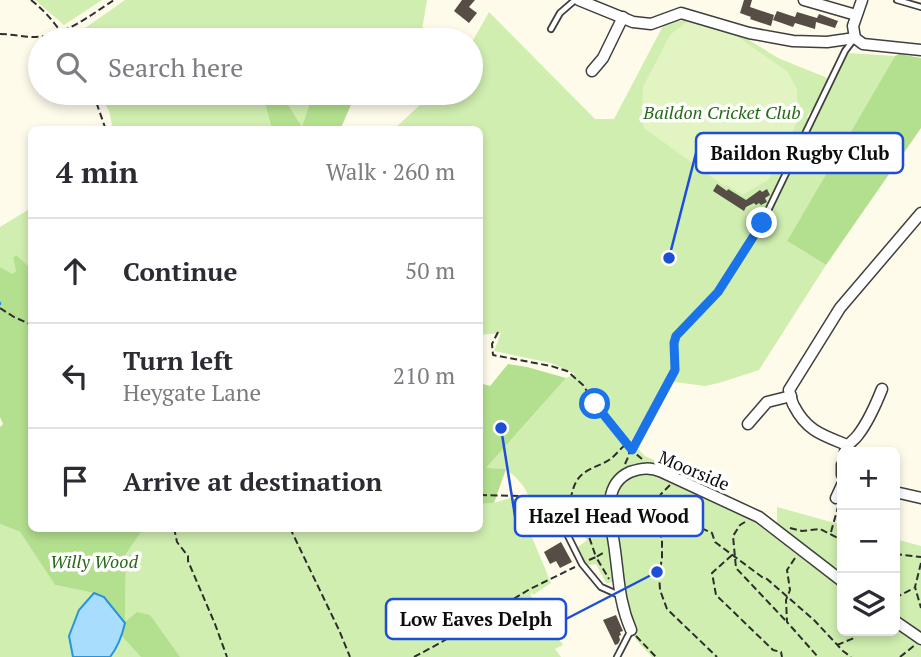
<!DOCTYPE html>
<html lang="en">
<head>
<meta charset="utf-8">
<style>
	:root { --surface:#fff; --page:#f2f2f3; --text:#2b2b33; --muted:#7c7c81; --line:#e1e1e2 }
	body { margin:0; font-family:"PT Serif",serif; background:var(--page); color:var(--text) }
	.controls { position:absolute; right:21px; bottom:21px; display:grid; overflow:hidden; border-radius:10px; box-shadow:0 4px 10px #0003 }
	.controls button { width:63px; height:63px; display:grid; place-items:center; padding:0; border:0; border-bottom:2px solid var(--line); background:var(--surface); color:var(--text); font:35px sans-serif }
	.stop { position:absolute; width:21px; height:21px; margin:-16px; border:5px solid #1a73e8; border-radius:50%; background:#fff }
	.stop.end { background:#1a73e8; border-color:#fff; box-shadow:0 2px 7px #0008 }
	.list { margin:0; padding:0; list-style:none }
	h2 { display:flex; justify-content:space-between; align-items:center; height:91px; margin:0; padding:0 28px; font-size:30px }
	h2 small { font-size:23px; font-weight:400; color:var(--muted) }
	.list li { display:grid; grid-template-columns:46px 1fr auto; gap:21px; align-items:center; box-sizing:border-box; height:105px; padding:0 28px; border-top:2px solid var(--line) }
	.list b { display:block; font-size:26px; white-space:nowrap }
	.list p { margin:0; font-size:23px; white-space:nowrap; color:var(--muted) }
	.list em { font-size:23px; font-style:normal; color:var(--muted) }
	.icon { flex:none; width:38px; height:38px; fill:none; stroke:currentColor; stroke-width:2; stroke-linecap:round; stroke-linejoin:round }
	.map { position:relative; flex:none; width:921px; height:657px; overflow:hidden }
	.search { position:absolute; background:var(--surface); box-shadow:0 4px 10px #0003; left:28px; top:28px; width:455px; height:77px; display:flex; align-items:center; gap:18px; box-sizing:border-box; padding:0 24px; border-radius:38px; color:var(--muted); font-size:26px }
	.panel { position:absolute; background:var(--surface); box-shadow:0 4px 10px #0003; left:28px; top:126px; width:455px; height:406px; border-radius:10px }
	.map>svg:first-child { display:block }
	.green { fill:#d0eeb0 }
	.forest { fill:#b3e08e }
	.pitch { fill:#e3f4c3 }
	.water { fill:#a9ddfd; stroke:#2894dc; stroke-width:2 }
	.lines { fill:none; stroke-linecap:round; stroke-linejoin:round }
	.stream { stroke:#2894dc; stroke-width:2.5 }
	.building { fill:#564d47 }
	.lane-casing { stroke:#3f3f3f; stroke-width:8 }
	.street-casing { stroke:#3f3f3f; stroke-width:13 }
	.path { stroke:#2e2e2e; stroke-width:2; stroke-dasharray:7 3.5; stroke-linecap:butt }
	.lane { stroke:#fff; stroke-width:4.5 }
	.street { stroke:#fff; stroke-width:10 }
	.route { stroke:#1a73e8; stroke-width:9 }
	.labels { text-anchor:middle; stroke-width:7; stroke-linejoin:round; paint-order:stroke }
	.park-label { font-size:18px; font-style:italic; fill:#276a16; stroke:#fff }
	.street-label { font-size:18px; fill:#0c0c0c; stroke:#fff }
	.leader { fill:none; stroke:#1d4ed8; stroke-width:2.5 }
	.callout-dot { fill:#1d4ed8; stroke:#fff; stroke-width:2.5 }
	.callout { fill:#fff; stroke:#1d4ed8; stroke-width:2.5 }
	.callout-label { font-size:19px; text-anchor:middle; font-weight:bold; fill:#0c0c0c }
</style>
</head>
<body>
<div class="map">
<svg width="921" height="657" viewBox="0 0 921 657">
	<rect width="100%" height="100%" fill="#fffbeb"/>
	<g class="green">
		<polygon points="35,0 102,0 64,25"/>
		<polygon points="125,0 427,0 421,36 415,35 344,40 72,40 70,34 85,28"/>
		<path d="M 489,12 L 595,119 L 614,119 L 665,22 L 689,20 L 749,40 L 778,58 L 830,79 L 813,111 L 810,112 L 807,117 L 809,120 L 765,209 L 758,228 L 763,226 L 848,53 L 895,56 L 787,241 L 826,265 L 759,370 L 719,383 L 705,386 L 667,381 L 626,449 L 628,451 L 632,451 L 636,447 L 645,456 L 670,467 L 738,503 L 842,585 L 842,631 L 895,631 L 895,624 L 921,641 L 921,657 L 652,657 L 638,642 L 627,626 L 616,582 L 606,583 L 596,564 L 585,566 L 581,559 L 583,557 L 578,547 L 587,540 L 570,517 L 544,505 L 524,518 L 551,583 L 533,595 L 531,592 L 531,596 L 563,645 L 555,649 L 561,657 L 110,657 L 116,650 L 125,622 L 126,554 L 143,529 L 480,528 L 480,504 L 494,503 L 510,498 L 530,501 C 526,486 518,479 506,469 L 485,469 L 566,378 L 575,374 L 551,363 L 494,351 L 501,333 L 480,335 L 480,130 L 394,129 L 433,93 L 471,93 L 471,44 Z"/>
		<polygon points="99,93 262,93 272,129 113,129 109,111"/>
		<polygon points="281,93 313,93 302,127"/>
		<polygon points="31,208 32,260 29,267 13,258 16,271 12,275 0,267 0,227"/>
		<polygon points="777,507 842,525 842,581 777,529"/>
		<polygon points="0,524 20,532 55,585 94,593 79,610 69,636 73,657 0,657"/>
		<polygon points="895,539 921,546 921,638 895,619"/>
	</g>
	<g class="forest">
		<polygon points="899,54 921,58 921,128 826,265 787,241 895,56"/>
		<polygon points="262,93 281,93 302,127 313,93 367,93 353,100 340,130 272,129"/>
		<polygon points="16,255 29,267 31,260 32,528 143,529 126,554 125,622 137,612 150,615 180,657 141,657 122,636 125,623 104,597 94,593 55,585 20,532 0,524 0,427 3,424 0,417 0,267 12,274 16,271 13,258"/>
		<polygon points="508,364 527,367 566,378 486,468 506,469 494,503 480,504 480,383 490,386"/>
	</g>
	<polygon class="pitch" points="689,20 735,35 788,72 797,90 797,121 782,157 768,180 742,195 727,185 724,186 644,128 642,119 643,87 670,35"/>
	<path class="water" d="M 94,593 L 104,597 L 125,623 C 122,636 118,647 110,657 L 73,657 L 69,636 L 79,610 Z"/>
	<g class="lines">
		<polyline class="stream" points="0,303 0,304"/>
	</g>
	<g class="building">
		<polygon points="462,0 475,0 469,7 477,13 469,23 454,11"/>
		<polygon points="744,0 752,0 750,7 774,15 771,26 750,19 751,17 740,13"/>
		<polygon points="777,11 795,17 797,12 817,18 819,14 838,21 835,28 816,22 815,29 795,23 793,27 773,20"/>
		<polygon points="717,184 727,191 728,189 746,200 760,190 762,192 767,189 770,195 765,198 767,202 761,205 759,203 756,205 754,203 746,207 744,211 713,191"/>
		<polygon points="561,542 572,562 560,568 556,561 550,564 544,552"/>
		<polygon points="616,615 623,631 620,632 621,635 619,636 620,640 618,644 615,645 603,620"/>
	</g>
	<g class="lines">
		<defs>
			<g id="lane">
				<polyline points="897,0 921,7"/>
				<polyline points="551,29 560,13 575,0"/>
				<polyline points="762,223 845,51 854,39"/>
				<polyline points="545,524 553,518 562,524 582,564 601,587 619,595"/>
				<polyline points="617,657 631,630"/>
			</g>
			<g id="street">
				<polyline points="579,0 633,22 651,24 681,13 749,33 793,41 827,42 855,38"/>
				<polyline points="804,0 856,15"/>
				<polyline points="855,38 863,44 921,50"/>
				<polyline points="855,38 853,26 862,0"/>
				<polyline points="592,71 603,58 623,17"/>
				<polyline points="748,424 767,402 791,396"/>
				<path d="M 847,445 C 822,435 807,431 794,406 C 791,401 791,396 789,390 L 840,308 L 921,213"/>
				<path d="M 845,452 C 847,443 853,442 858,435 C 869,421 876,404 882,389"/>
				<polyline points="842,465 842,475"/>
				<polyline points="895,492 921,498"/>
				<polyline points="836,498 842,485"/>
				<polyline points="895,621 921,639"/>
				<path d="M 631,630 C 619,602 619,580 615,551 C 612,525 599,486 630,472 C 642,468 650,467 662,472 L 759,517 L 842,581"/>
			</g>
		</defs>
		<use href="#lane" class="lane-casing"/>
		<use href="#street" class="street-casing"/>
		<g class="path">
			<path d="M 31,0 C 45,11 57,25 66,40"/>
			<path d="M 0,34 C 11,34 24,37 33,37 C 64,37 89,16 114,0"/>
			<polyline points="93,93 106,130"/>
			<polyline points="0,308 14,317 32,325"/>
			<polyline points="498,332 492,344 493,355 551,366 567,371 583,385 595,404 609,419 629,448 642,459"/>
			<polyline points="632,450 675,370 674,343 676,336 718,292 758,230"/>
			<polyline points="625,464 629,455 629,449"/>
			<polyline points="670,485 661,494 653,507 662,540 662,559 659,573 660,590 667,609 717,657"/>
			<polyline points="480,495 522,496 565,508 572,513 587,531 596,557 605,552"/>
			<polyline points="693,498 701,528 712,533 715,542 762,577 767,579 814,620 843,651 851,657"/>
			<path d="M 567,509 C 571,500 572,489 576,482 C 583,469 598,467 609,460 C 615,456 620,449 626,444"/>
			<polyline points="745,522 740,525 733,536 736,568 787,622"/>
			<polyline points="174,528 177,542 188,556 188,561 215,624 227,657"/>
			<polyline points="290,528 339,630 350,657"/>
			<polyline points="790,528 802,531 820,529 842,540"/>
			<polyline points="831,532 838,507"/>
			<polyline points="895,554 921,557"/>
			<polyline points="732,555 712,573 716,595 773,650 781,652 782,657"/>
			<polyline points="795,558 787,570 790,590 786,600 787,622 818,657"/>
			<polyline points="589,560 596,557 609,579"/>
			<polyline points="921,563 915,587 921,608"/>
			<polyline points="895,598 914,588"/>
			<polyline points="636,636 656,657"/>
			<polyline points="837,645 854,638 857,631"/>
			<polyline points="414,657 440,643 530,589 575,567"/>
			<polyline points="900,657 915,645"/>
		</g>
		<use href="#lane" class="lane"/>
		<use href="#street" class="street"/>
	</g>
	<g class="lines">
		<polyline class="route" points="595,404 632,450 675,370 674,343 676,336 718,292 762,223"/>
	</g>
	<g class="labels">
		<g class="park-label">
			<text x="722" y="119">Baildon Cricket Club</text>
			<text x="94" y="568">Willy Wood</text>
		</g>
		<g class="street-label">
			<text transform="translate(694 471) rotate(23)" y="6">Moorside</text>
		</g>
	</g>
	<path class="leader" d="M669 258L696 153M501 428L515 516M657 572L566 619"/>
	<g class="callout-dot">
		<circle cx="669" cy="258" r="7"/>
		<circle cx="501" cy="428" r="7"/>
		<circle cx="657" cy="572" r="7"/>
	</g>
	<g class="callout">
		<rect x="696" y="133" width="207" height="40" rx="7"/>
		<rect x="515" y="496" width="188" height="40" rx="7"/>
		<rect x="386" y="599" width="180" height="40" rx="7"/>
	</g>
	<g class="callout-label">
		<text x="800" y="160">Baildon Rugby Club</text>
		<text x="609" y="523">Hazel Head Wood</text>
		<text x="476" y="626">Low Eaves Delph</text>
	</g>
</svg>
<div class="controls">
<button>+</button>
<button>−</button>
<button><svg class="icon" aria-label="layers" viewBox="0 0 24 24"><path d="M12 4l9 5-9 5-9-5zM3 14l9 5 9-5"/></svg></button>
</div>
<div class="stop" style="left:595px;top:404px"></div>
<div class="stop end" style="left:762px;top:223px"></div>
<div class="search"><svg class="icon" aria-label="search" viewBox="0 0 24 24"><circle cx="10" cy="10" r="6"/><path d="M15 15l6 6"/></svg>Search here</div>
<section class="panel">
<h2>4 min<small>Walk · 260 m</small></h2>
<ul class="list">
<li><svg class="icon" aria-label="ahead" viewBox="0 0 24 24"><path d="M12 20V5M6 11l6-6 6 6"/></svg><div><b>Continue</b></div><em>50 m</em></li>
<li><svg class="icon" aria-label="left" viewBox="0 0 24 24"><path d="M17 20v-9H6M10 6l-5 5 5 5"/></svg><div><b>Turn left</b><p>Heygate Lane</p></div><em>210 m</em></li>
<li><svg class="icon" aria-label="arrive" viewBox="0 0 24 24"><path d="M6 21V4h12l-3 4 3 4H6"/></svg><div><b>Arrive at destination</b></div></li>
</ul>
</section>
</div>
</body>
</html>
